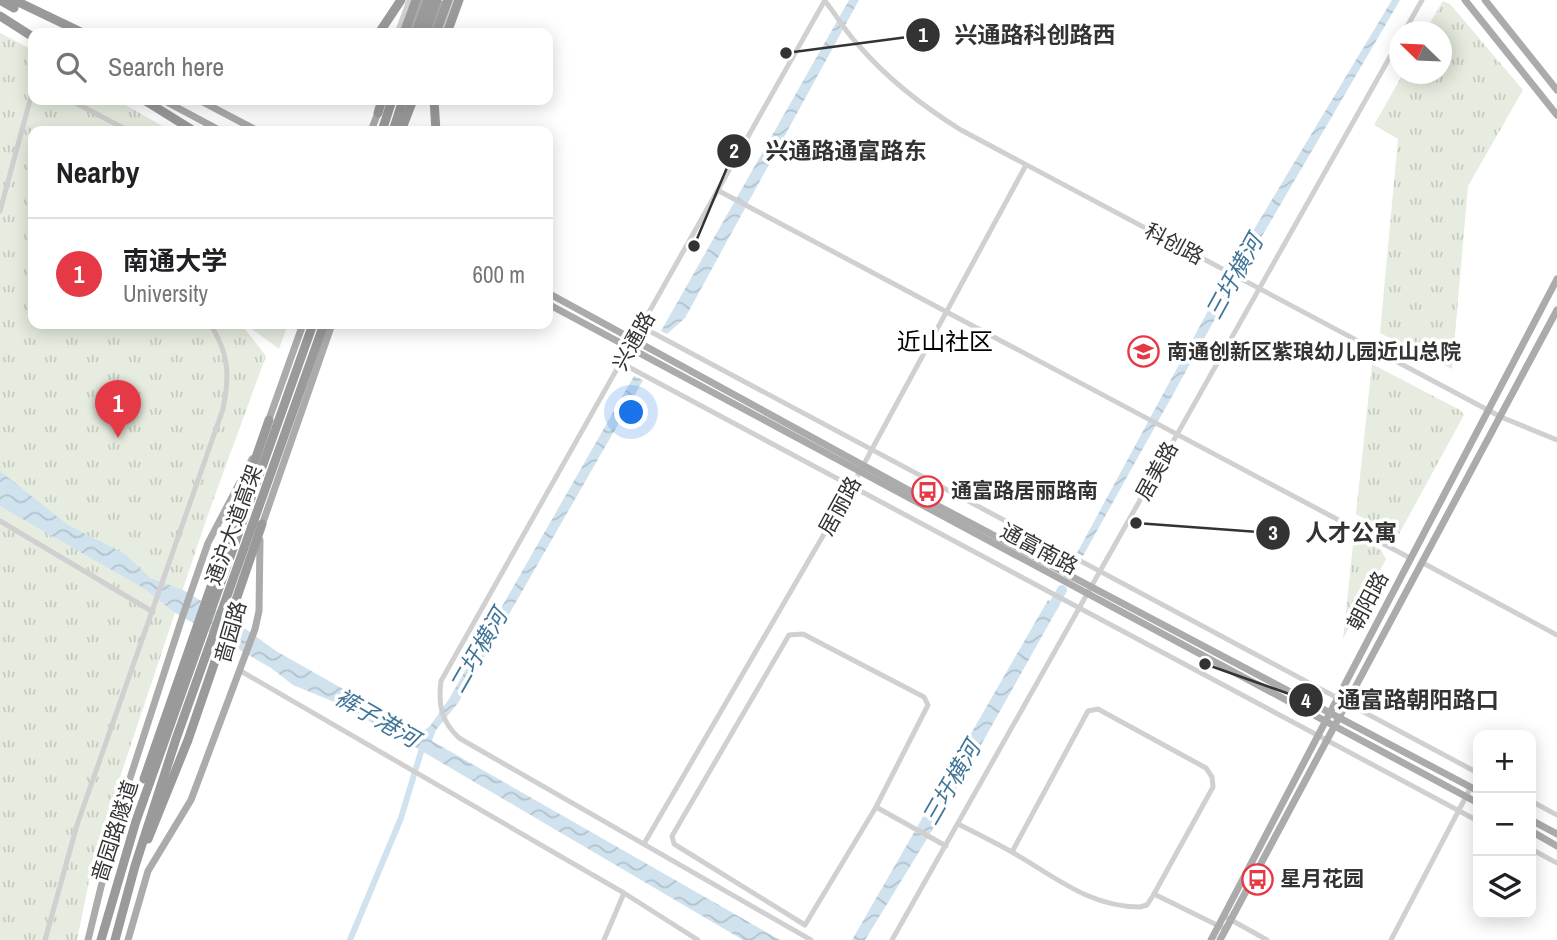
<!DOCTYPE html>
<html lang="en">
<head>
<meta charset="utf-8">
<style>
	:root { --surface:#fff; --page:#f6f6f6; --text:#202124; --muted:#757577; --line:#e0e0e0; --accent:#e63946 }
	body { margin:0; font-family:"Archivo Narrow","Noto Sans SC",sans-serif; background:var(--page); color:var(--text) }
	.controls { position:absolute; right:21px; bottom:21px; display:grid; overflow:hidden; border-radius:14px; box-shadow:0 4px 18px #0003 }
	.controls button { width:63px; height:63px; display:grid; place-items:center; padding:0; border:0; border-bottom:2px solid var(--line); background:var(--surface); color:var(--text); font:35px sans-serif }
	.compass { position:absolute; left:1389px; top:21px; width:63px; height:63px; border-radius:50%; background:var(--surface); box-shadow:0 4px 18px #0003; rotate:293deg }
	.you { position:absolute; left:632px; top:413px; width:24px; height:24px; margin:-18px; border:5px solid #fff; border-radius:50%; background:#1a73e8; box-shadow:0 0 0 10px #1a73e833 }
	.badge { display:grid; place-items:center; width:46px; height:46px; border-radius:50%; background:var(--accent); color:#fff; font-size:23px; font-weight:700 }
	.pin { position:absolute; translate:-50% -58px; filter:drop-shadow(0 2px 4px #0008) }
	.pin::after { content:''; position:absolute; top:37px; width:24px; height:21px; background:inherit; clip-path:polygon(0 0,100% 0,50% 100%) }
	.list { margin:0; padding:0; list-style:none }
	h2 { display:flex; justify-content:space-between; align-items:center; height:91px; margin:0; padding:0 28px; font-size:30px }
	h2 small { font-size:23px; font-weight:400; color:var(--muted) }
	.list li { display:grid; grid-template-columns:46px 1fr auto; gap:21px; align-items:center; box-sizing:border-box; height:112px; padding:0 28px; border-top:2px solid var(--line) }
	.list b { display:block; font-size:26px; white-space:nowrap }
	.list p { margin:0; font-size:23px; white-space:nowrap; color:var(--muted) }
	.list em { font-size:23px; font-style:normal; color:var(--muted) }
	.icon { flex:none; width:38px; height:38px; fill:none; stroke:currentColor; stroke-width:2; stroke-linecap:round; stroke-linejoin:round }
	.map { position:relative; flex:none; width:1557px; height:940px; overflow:hidden }
	.search { position:absolute; background:var(--surface); box-shadow:0 4px 18px #0003; left:28px; top:28px; width:525px; height:77px; display:flex; align-items:center; gap:18px; box-sizing:border-box; padding:0 24px; border-radius:14px; color:var(--muted); font-size:26px }
	.panel { position:absolute; background:var(--surface); box-shadow:0 4px 18px #0003; left:28px; top:126px; width:525px; height:203px; border-radius:14px }
	.map>svg:first-child { display:block }
	.grass { fill:#e6ecdf }
	.park { fill:url(#park-tufts) }
	.water { fill:url(#water-waves) }
	.lines { fill:none; stroke-linecap:round; stroke-linejoin:round }
	.canal { stroke:#cfe2ee; stroke-width:6 }
	.river { stroke:#cfe2ee; stroke-width:10 }
	.minor { stroke:#d0d0d0; stroke-width:5 }
	.major { stroke:#ababab; stroke-width:7 }
	.highway { stroke:#9a9a9a; stroke-width:9 }
	.labels { text-anchor:middle; stroke-width:7; stroke-linejoin:round; paint-order:stroke }
	.street-label { font-size:21px; fill:#333; stroke:#fff }
	.poi-label { font-size:21px; font-weight:bold; fill:#333; stroke:#fff; text-anchor:start }
	.water-label { font-size:23px; font-style:italic; fill:#3f7597; stroke:#fff }
	.quarter-label { font-size:24px; fill:#000; stroke:#fff }
	.leader { fill:none; stroke:#333; stroke-width:2.5 }
	.callout-dot { fill:#333; stroke:#fff; stroke-width:2.5 }
	.mark-label { font-size:21px; text-anchor:middle; font-weight:bold; fill:#fff }
	.callout-label { font-size:23px; text-anchor:middle; font-weight:bold; fill:#333; stroke:#fff; stroke-width:7; stroke-linejoin:round; paint-order:stroke }
</style>
</head>
<body>
<div class="map">
<svg width="1557" height="940" viewBox="0 0 1557 940">
	<defs>
		<pattern id="park-tufts" width="24" height="20" patternUnits="userSpaceOnUse" patternTransform="scale(1.75)"><rect width="24" height="20" fill="#e6ecdf"/><path d="M3 7l-1-3M5 7V3M7 7l1-3M15 17l-1-3M17 17v-4M19 17l1-3" fill="none" stroke="#c6cbc0"/></pattern>
		<pattern id="water-waves" width="16" height="10" patternUnits="userSpaceOnUse" patternTransform="scale(1.75)"><rect width="16" height="10" fill="#cfe2ee"/><path d="M0 5q4-4 8 0t8 0" fill="none" stroke="#b2c2cd"/></pattern>
	</defs>
	<rect width="100%" height="100%" fill="#fff"/>
	<polygon class="grass" points="245,324 288,324 279,349"/>
	<g class="park">
		<polygon points="1443,1 1450,4 1523,90 1468,186 1452,369 1380,333 1398,139 1374,125 1403,74 1442,74 1442,32 1425,31"/>
		<polygon points="0,33 33,50 33,100 117,100 171,131 33,131 33,324 241,324 266,356 206,520 95,852 77,940 0,940"/>
		<polygon points="1372,364 1460,410 1464,415 1399,534 1392,534 1356,514"/>
		<polygon points="1354,536 1381,550 1386,559 1343,639"/>
	</g>
	<g class="water">
		<polygon points="849,0 859,0 685,318 667,334 661,331"/>
		<polygon points="1392,0 1400,0 1244,267 1083,556 1077,553 1235,261"/>
		<polygon points="634,376 643,380 632,400 458,703 436,730 432,741 780,940 743,940 403,740 339,704 293,685 271,668 174,612 145,589 0,506 0,471 68,525 125,554 150,578 183,590 236,622 276,651 421,733 430,726 449,699"/>
		<polygon points="1048,600 1060,604 944,811 865,940 852,940"/>
	</g>
	<g class="lines">
		<polyline class="canal" points="350,940 401,818 423,745"/>
		<polyline class="river" points="1049,613 1062,590"/>
		<g class="minor">
			<path d="M 825,1 C 837,16 847,34 861,48 C 890,81 924,107 961,130 L 1501,417 L 1557,440"/>
			<polyline points="1404,32 1422,0"/>
			<polyline points="397,33 409,0"/>
			<polyline points="441,33 454,0"/>
			<polyline points="70,100 129,131"/>
			<polyline points="719,191 1410,558"/>
			<polyline points="0,211 33,89"/>
			<polyline points="642,327 1478,773"/>
			<polyline points="623,364 1478,821"/>
			<polyline points="0,521 153,612"/>
			<polyline points="1423,563 1557,635"/>
			<polygon points="803,634 924,697 928,705 876,807 805,925 674,844 672,836 789,635"/>
			<polyline points="239,670 624,893 698,940"/>
			<polyline points="1531,801 1557,815"/>
			<polyline points="876,807 946,846"/>
			<path d="M 958,824 C 976,833 994,842 1012,852 C 1054,876 1089,907 1140,907 L 1147,905 L 1154,894 L 1213,787 L 1212,777 L 1206,768 L 1098,709 L 1088,711 L 1012,852"/>
			<polyline points="645,842 852,486 1026,165"/>
			<polyline points="1531,849 1557,863"/>
			<polyline points="1154,894 1225,929"/>
			<polyline points="1224,916 1267,940"/>
			<path d="M 45,940 L 77,825 L 223,409 C 230,375 229,353 210,324"/>
			<polyline points="604,940 624,893"/>
			<path d="M 811,940 L 459,738 C 441,721 438,705 441,681 L 825,0"/>
			<polyline points="892,940 1400,39"/>
			<polyline points="1391,940 1471,787"/>
		</g>
		<g class="major">
			<polyline points="1465,0 1557,115"/>
			<polyline points="1485,0 1557,90"/>
			<polyline points="410,33 422,0"/>
			<polyline points="431,33 442,4"/>
			<polyline points="163,100 221,131"/>
			<polyline points="199,100 258,131"/>
			<polyline points="371,131 379,110"/>
			<polyline points="548,293 923,498 1478,791"/>
			<polyline points="548,304 1478,803"/>
			<polyline points="268,422 303,324"/>
			<polyline points="261,528 332,324"/>
			<polyline points="1531,820 1557,834"/>
			<polyline points="1531,831 1557,846"/>
			<polyline points="88,940 120,809 182,618 208,543 252,459"/>
			<polyline points="128,940 148,871 191,800 255,629 259,611 260,540"/>
			<polyline points="1211,940 1557,279"/>
			<polyline points="1220,940 1557,310"/>
		</g>
		<g class="highway">
			<polyline points="0,0 14,8"/>
			<polyline points="14,0 83,33"/>
			<polyline points="0,16 33,37"/>
			<polyline points="379,33 401,0"/>
			<polyline points="404,33 416,0"/>
			<polyline points="416,33 428,0"/>
			<polyline points="425,33 437,0"/>
			<polyline points="436,33 448,0"/>
			<polyline points="447,33 459,0"/>
			<polyline points="144,100 194,131"/>
			<polyline points="434,100 436,131"/>
			<polyline points="378,113 382,100"/>
			<polyline points="382,131 392,100"/>
			<polyline points="393,131 403,100"/>
			<polyline points="401,131 413,100"/>
			<polyline points="144,779 269,420"/>
			<polyline points="148,839 188,740 262,524"/>
			<polyline points="101,940 136,821 313,324"/>
			<polyline points="115,940 135,866 176,739 324,324"/>
		</g>
	</g>
	<defs>
		<symbol id="school-ring" viewBox="-11 -11 22 22"><circle r="9.5" fill="#fff" stroke="#e63946" stroke-width="1.5"/><path d="M0-5L7-2L0 1L-7-2ZM-4 1L0 2.5L4 1V4Q0 6-4 4Z" fill="#e63946"/></symbol>
		<symbol id="bus-ring" viewBox="-11 -11 22 22"><circle r="9.5" fill="#fff" stroke="#e63946" stroke-width="1.5"/><path d="M-5-6H5V4H4V6H2V4H-2V6H-4V4H-5ZM-3.5-4V0h7V-4ZM-3.5 1.2v1.5H-2V1.2ZM2 1.2v1.5H3.5V1.2Z" fill="#e63946"/></symbol>
	</defs>
	<g fill-rule="evenodd">
		<use href="#school-ring" x="1126" y="334" width="35" height="35"/>
		<use href="#bus-ring" x="910" y="474" width="35" height="35"/>
		<use href="#bus-ring" x="1240" y="862" width="35" height="35"/>
	</g>
	<g class="labels">
		<g class="street-label">
			<text transform="translate(1174 244) rotate(28)" y="7">科创路</text>
			<text transform="translate(634 341) rotate(-61)" y="7">兴通路</text>
			<text transform="translate(1157 471) rotate(-61)" y="7">居美路</text>
			<text transform="translate(840 506) rotate(-61)" y="7">居丽路</text>
			<text transform="translate(234 525) rotate(-70)" y="7">通沪大道高架</text>
			<text transform="translate(1039 549) rotate(28)" y="7">通富南路</text>
			<text transform="translate(1368 601) rotate(-62)" y="7">朝阳路</text>
			<text transform="translate(231 632) rotate(-74)" y="7">啬园路</text>
			<text transform="translate(115 831) rotate(-72)" y="7">啬园路隧道</text>
		</g>
		<g class="poi-label">
			<text x="1167" y="359">南通创新区紫琅幼儿园近山总院</text>
			<text x="951" y="498">通富路居丽路南</text>
			<text x="1280" y="886">星月花园</text>
		</g>
		<g class="water-label">
			<text transform="translate(1234 277) rotate(-61)" y="8">三圩横河</text>
			<text transform="translate(478 651) rotate(-60)" y="8">二圩横河</text>
			<text transform="translate(377 718) rotate(30)" y="8">裤子港河</text>
			<text transform="translate(951 783) rotate(-60)" y="8">三圩横河</text>
		</g>
		<g class="quarter-label">
			<text x="945" y="350">近山社区</text>
		</g>
	</g>
	<path class="leader" d="M786 53L923 35M694 246L734 151M1136 523L1273 533M1205 664L1306 700"/>
	<g class="callout-dot">
		<circle cx="786" cy="53" r="7"/>
		<circle cx="694" cy="246" r="7"/>
		<circle cx="1136" cy="523" r="7"/>
		<circle cx="1205" cy="664" r="7"/>
		<circle cx="923" cy="35" r="18"/>
		<circle cx="734" cy="151" r="18"/>
		<circle cx="1273" cy="533" r="18"/>
		<circle cx="1306" cy="700" r="18"/>
	</g>
	<g class="mark-label">
		<text x="923" y="42">1</text>
		<text x="734" y="158">2</text>
		<text x="1273" y="540">3</text>
		<text x="1306" y="708">4</text>
	</g>
	<g class="callout-label">
		<text x="1035" y="43">兴通路科创路西</text>
		<text x="846" y="159">兴通路通富路东</text>
		<text x="1351" y="541">人才公寓</text>
		<text x="1418" y="708">通富路朝阳路口</text>
	</g>
</svg>
<div class="controls">
<button>+</button>
<button>−</button>
<button><svg class="icon" aria-label="layers" viewBox="0 0 24 24"><path d="M12 4l9 5-9 5-9-5zM3 14l9 5 9-5"/></svg></button>
</div>
<svg class="compass" viewBox="-18 -18 36 36"><path d="M0-13l5 13h-10z" fill="#e53935"/><path d="M0 13l5-13h-10z" fill="#757577"/></svg>
<div class="you"></div>
<div class="pin badge" style="left:118px;top:438px">1</div>
<div class="search"><svg class="icon" aria-label="search" viewBox="0 0 24 24"><circle cx="10" cy="10" r="6"/><path d="M15 15l6 6"/></svg>Search here</div>
<section class="panel">
<h2>Nearby<small></small></h2>
<ul class="list">
<li><span class="badge">1</span><div><b>南通大学</b><p>University</p></div><em>600 m</em></li>
</ul>
</section>
</div>
</body>
</html>
